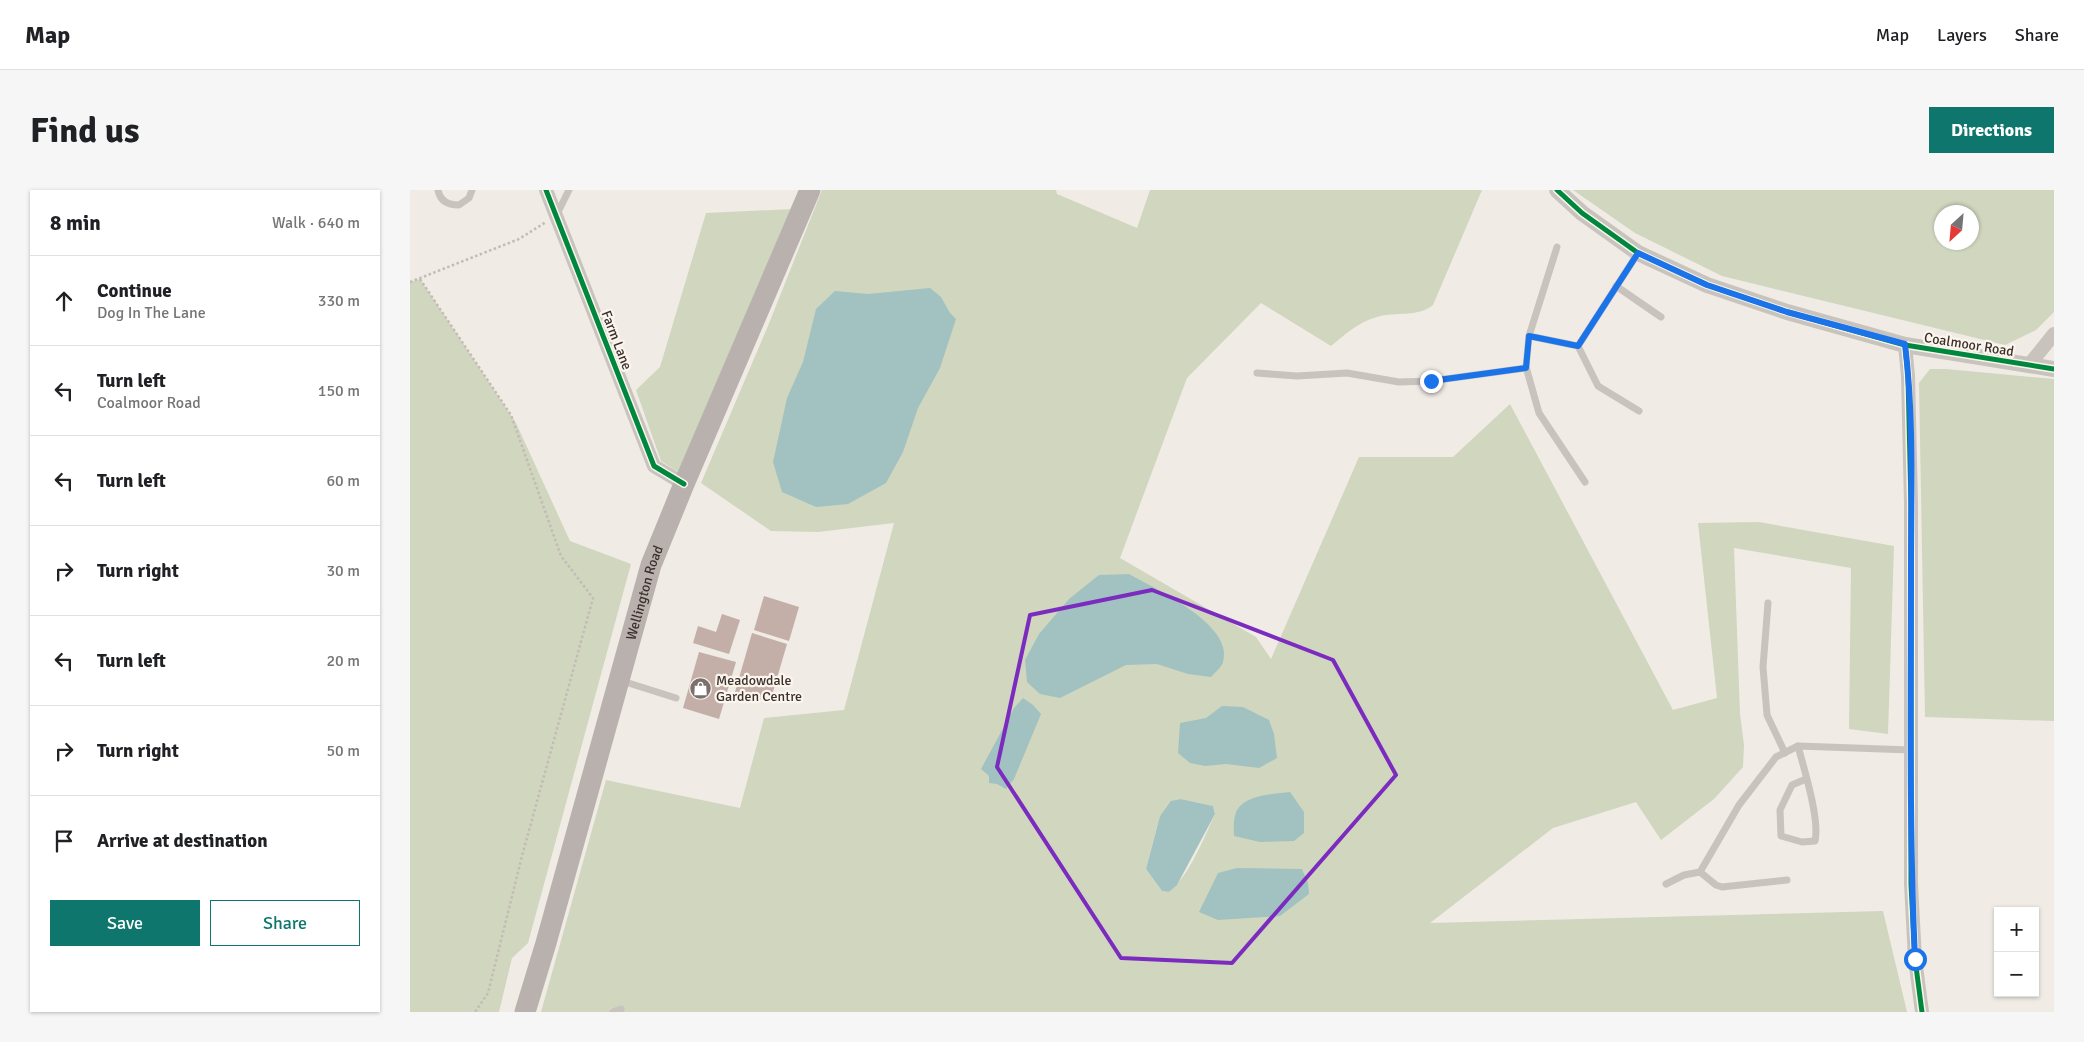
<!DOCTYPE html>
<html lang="en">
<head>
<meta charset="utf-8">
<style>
	:root { --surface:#fff; --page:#f6f6f6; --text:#202124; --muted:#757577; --line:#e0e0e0; --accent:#0f766e }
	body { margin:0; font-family:Signika,sans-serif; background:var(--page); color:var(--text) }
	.controls { position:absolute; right:15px; bottom:15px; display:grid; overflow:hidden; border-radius:0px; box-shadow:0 1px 4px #0004 }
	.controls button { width:45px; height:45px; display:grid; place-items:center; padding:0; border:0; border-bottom:1px solid var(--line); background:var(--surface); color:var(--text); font:25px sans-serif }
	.compass { position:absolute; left:1524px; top:15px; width:45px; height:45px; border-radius:50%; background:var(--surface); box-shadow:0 1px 4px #0004; rotate:206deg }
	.stop { position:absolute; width:15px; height:15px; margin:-11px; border:4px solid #1a73e8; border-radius:50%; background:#fff }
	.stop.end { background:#1a73e8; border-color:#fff; box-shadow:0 1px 5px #0008 }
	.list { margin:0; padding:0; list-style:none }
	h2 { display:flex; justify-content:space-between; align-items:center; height:65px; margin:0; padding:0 20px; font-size:21px }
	h2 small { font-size:16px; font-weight:400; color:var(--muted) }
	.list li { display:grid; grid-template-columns:32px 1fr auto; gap:15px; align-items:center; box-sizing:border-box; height:90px; padding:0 20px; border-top:1px solid var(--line) }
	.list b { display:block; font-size:19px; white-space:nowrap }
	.list p { margin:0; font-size:16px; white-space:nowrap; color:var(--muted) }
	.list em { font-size:16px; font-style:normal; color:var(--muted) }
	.actions { display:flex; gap:10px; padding:15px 20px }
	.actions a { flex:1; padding:11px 0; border:1px solid var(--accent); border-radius:0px; text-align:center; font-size:18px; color:var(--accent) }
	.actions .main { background:var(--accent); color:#fff }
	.icon { flex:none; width:28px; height:28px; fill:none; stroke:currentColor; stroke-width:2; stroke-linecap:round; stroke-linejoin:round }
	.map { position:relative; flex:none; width:1644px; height:822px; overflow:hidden; border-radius:0px }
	header { display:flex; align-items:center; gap:30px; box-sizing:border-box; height:70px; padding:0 25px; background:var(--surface); border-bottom:1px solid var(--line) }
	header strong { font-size:24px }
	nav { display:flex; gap:28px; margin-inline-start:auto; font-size:18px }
	.intro { display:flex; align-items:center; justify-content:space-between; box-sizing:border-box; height:120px; padding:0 30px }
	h1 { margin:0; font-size:35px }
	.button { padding:12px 22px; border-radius:0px; background:var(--accent); color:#fff; font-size:18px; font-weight:700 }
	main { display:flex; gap:30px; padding:0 30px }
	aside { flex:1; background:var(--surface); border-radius:0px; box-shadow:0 1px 4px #0004 }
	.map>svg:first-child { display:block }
	.green { fill:#d1d6bf; fill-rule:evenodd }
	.water { fill:#a1c2c1 }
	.building { fill:#c3afa7 }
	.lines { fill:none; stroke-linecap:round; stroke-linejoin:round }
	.path { stroke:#c2bbb6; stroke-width:2.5; stroke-dasharray:2.5 2.5; stroke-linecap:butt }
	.service { stroke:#c9c3be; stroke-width:7 }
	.minor { stroke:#c9c3be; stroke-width:14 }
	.tertiary { stroke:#c9c3be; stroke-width:16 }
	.primary { stroke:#b8b1ad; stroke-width:21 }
	.cycleway-casing { stroke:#fbf5ee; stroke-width:8 }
	.cycleway { stroke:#00873e; stroke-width:5 }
	.route { stroke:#1a73e8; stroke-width:6 }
	.marked { fill:none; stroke:#7b2cbf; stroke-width:4; stroke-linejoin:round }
	.labels { text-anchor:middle; stroke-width:4.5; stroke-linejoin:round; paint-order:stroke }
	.street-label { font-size:14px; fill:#3b302b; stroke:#fbf5ee }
	.poi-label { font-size:14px; fill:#3b302b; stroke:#fbf5ee; text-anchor:start }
</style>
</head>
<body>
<header>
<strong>Map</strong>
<nav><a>Map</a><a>Layers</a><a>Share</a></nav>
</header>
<div class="intro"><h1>Find us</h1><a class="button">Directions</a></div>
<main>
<aside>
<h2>8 min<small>Walk · 640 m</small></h2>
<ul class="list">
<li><svg class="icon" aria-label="ahead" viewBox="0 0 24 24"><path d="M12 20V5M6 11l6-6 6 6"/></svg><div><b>Continue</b><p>Dog In The Lane</p></div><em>330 m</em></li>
<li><svg class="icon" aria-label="left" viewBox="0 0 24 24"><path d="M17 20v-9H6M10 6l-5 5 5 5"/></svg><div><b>Turn left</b><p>Coalmoor Road</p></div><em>150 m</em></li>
<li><svg class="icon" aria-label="left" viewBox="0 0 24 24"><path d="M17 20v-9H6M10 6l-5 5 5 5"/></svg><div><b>Turn left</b></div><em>60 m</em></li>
<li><svg class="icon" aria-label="right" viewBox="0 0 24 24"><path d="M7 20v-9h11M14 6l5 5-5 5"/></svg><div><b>Turn right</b></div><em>30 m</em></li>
<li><svg class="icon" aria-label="left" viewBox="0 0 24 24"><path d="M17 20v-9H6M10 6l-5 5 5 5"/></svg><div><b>Turn left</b></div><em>20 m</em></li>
<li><svg class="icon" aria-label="right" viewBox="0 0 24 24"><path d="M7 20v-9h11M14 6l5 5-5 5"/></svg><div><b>Turn right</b></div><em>50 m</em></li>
<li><svg class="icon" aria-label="arrive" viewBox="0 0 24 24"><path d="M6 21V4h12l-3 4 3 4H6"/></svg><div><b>Arrive at destination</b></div></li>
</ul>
<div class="actions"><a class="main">Save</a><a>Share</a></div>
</aside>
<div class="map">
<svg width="1644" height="822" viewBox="0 0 1644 822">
	<rect width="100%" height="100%" fill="#f0ebe5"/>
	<g class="green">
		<path d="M 412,0 L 646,0 L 647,4 L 727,38 L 740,0 L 1072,0 L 1023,115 C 1007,128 986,121 967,127 C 948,132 936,144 921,156 L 851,113 L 777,188 L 710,368 L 846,447 L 861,469 L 949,267 L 1043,267 L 1100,214 L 1263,520 L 1307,508 L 1288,333 L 1349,332 L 1484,356 L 1478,544 L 1439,539 L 1441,378 L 1324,358 L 1330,524 L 1334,555 L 1333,577 L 1304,609 L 1251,650 L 1226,612 L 1143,638 L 1020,733 L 1473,721 L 1497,822 L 131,822 L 196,590 L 330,618 L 354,528 L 434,520 L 484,333 L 408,342 L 361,341 L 291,293 L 358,136 ZM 771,609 L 803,616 L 805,624 C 794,648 779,686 759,702 L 752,701 L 736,679 L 750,626 Z"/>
		<path d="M 1163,0 L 1644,0 L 1644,122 L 1626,140 L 1595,155 L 1312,86 L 1225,43 ZM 1532,22 L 1562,22 L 1562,52 L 1532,52 Z"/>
		<polygon points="383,19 271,284 251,271 226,200 250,177 296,23"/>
		<polygon points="10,89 106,233 160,351 221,374 118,753 102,768 89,822 0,822 0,92"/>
		<polygon points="1520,179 1536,179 1644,189 1644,531 1515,527 1509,193"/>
	</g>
	<g class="water">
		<polygon points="520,98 531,107 540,123 546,129 530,178 508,218 493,262 476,293 438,314 406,317 372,302 363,272 377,208 393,172 406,119 425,101 458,104"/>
		<path d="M 719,384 C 744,398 825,435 813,472 C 812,477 805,482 801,487 L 778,484 L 747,474 L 716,475 L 650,508 L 630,504 L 617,492 L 615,470 L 629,444 L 659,409 L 689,385 Z"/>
		<polygon points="613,508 623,515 631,524 604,589 596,599 587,594 579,593 579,586 571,579 604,518"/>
		<polygon points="812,516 833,517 859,530 864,544 867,568 849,578 816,574 795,576 780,573 768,563 770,533 796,528"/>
		<path d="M 880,602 L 894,622 L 894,643 L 884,651 L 850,652 L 824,646 C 824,640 823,633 825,626 C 829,605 863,604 880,602 Z"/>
		<polygon points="771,609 803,616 805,624 767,695 759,702 752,701 736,679 750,626 761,611"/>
		<polygon points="827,678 892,679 898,693 899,704 870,726 808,730 789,722 808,683"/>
	</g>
	<g class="building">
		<polygon points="354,406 389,417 379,451 344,440"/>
		<polygon points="312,424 330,430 319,464 283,453 288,436 306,442"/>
		<polygon points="342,443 377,454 360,512 325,502"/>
		<polygon points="289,462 326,472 309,529 273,518"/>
	</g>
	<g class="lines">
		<g class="path">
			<polyline points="10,89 101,225 151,366 183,408 112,666 78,803 65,822"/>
			<polyline points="0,92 109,49 136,32"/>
		</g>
		<g class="service">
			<path d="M 28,0 C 30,11 38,15 49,15 L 59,8 L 62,0"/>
			<polyline points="146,26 159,0"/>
			<polyline points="1147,57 1119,146 1168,156 1228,63"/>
			<polyline points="1206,96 1251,127"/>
			<polyline points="1119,146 1116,177 1129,223 1175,292"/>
			<polyline points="1168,156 1188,196 1229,221"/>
			<polyline points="847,183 887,186 937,183 989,192 1021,191 1116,178"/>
			<polyline points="1358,413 1353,477 1357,525 1375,563"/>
			<polyline points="212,491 266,508"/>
			<path d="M 1388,556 C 1394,579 1410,629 1405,651 L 1392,652 L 1371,646 L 1370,620 L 1382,595 L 1396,589"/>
			<polyline points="1290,682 1306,695 1312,697 1377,690"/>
			<polyline points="1256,694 1274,685 1290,682 1329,615 1366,567 1388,556 1501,560"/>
			<polyline points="203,822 211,819"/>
		</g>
		<g class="minor">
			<polyline points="136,0 244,276 274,294"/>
			<polyline points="1495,155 1498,186 1501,314 1501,694 1505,769 1512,822"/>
			<polyline points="1619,175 1644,144"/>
		</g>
		<polyline class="tertiary" points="1147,0 1172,23 1228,63 1297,95 1377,122 1495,155 1644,179"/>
		<path class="primary" id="s1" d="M 115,822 L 136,753 L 241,375 L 274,294 L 400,0"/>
		<defs>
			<g id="cycleway">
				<polyline points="136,0 244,276 274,294"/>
				<polyline points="1147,0 1172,23 1228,63 1297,95 1377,122 1495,155 1644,179"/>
				<polyline points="1495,155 1498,186 1501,314 1501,694 1505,769 1512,822"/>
			</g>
		</defs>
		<use href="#cycleway" class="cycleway-casing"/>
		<use href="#cycleway" class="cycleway"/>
	</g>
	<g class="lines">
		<path class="route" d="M 1021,191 L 1116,178 L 1119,146 L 1168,156 L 1228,63 L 1297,95 L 1377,122 L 1495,154 C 1504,228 1501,304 1501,378 C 1501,508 1499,639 1505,769"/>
	</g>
	<path class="marked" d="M 742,400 L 923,470 L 986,585 L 822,773 L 711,768 L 587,577 L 620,425 Z"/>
	<defs>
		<symbol id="shop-disc" viewBox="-11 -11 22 22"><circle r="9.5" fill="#7a716c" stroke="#fbf5ee"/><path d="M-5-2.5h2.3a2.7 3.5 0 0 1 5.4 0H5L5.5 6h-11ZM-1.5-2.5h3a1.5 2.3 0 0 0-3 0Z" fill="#fff"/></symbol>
	</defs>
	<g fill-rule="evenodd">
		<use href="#shop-disc" x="278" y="486" width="25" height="25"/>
	</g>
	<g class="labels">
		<g class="street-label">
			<text transform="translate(207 150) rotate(69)" y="5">Farm Lane</text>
			<text transform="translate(1559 154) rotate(9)" y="5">Coalmoor Road</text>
			<text dy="5" stroke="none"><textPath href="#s1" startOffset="436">Wellington Road</textPath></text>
		</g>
		<g class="poi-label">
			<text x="306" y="495">Meadowdale<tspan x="306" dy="16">Garden Centre</tspan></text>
		</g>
	</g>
</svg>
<div class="controls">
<button>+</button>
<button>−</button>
</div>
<svg class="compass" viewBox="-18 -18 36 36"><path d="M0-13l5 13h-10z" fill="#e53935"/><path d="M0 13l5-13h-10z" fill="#757577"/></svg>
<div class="stop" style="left:1505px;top:769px"></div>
<div class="stop end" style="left:1021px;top:191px"></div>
</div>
</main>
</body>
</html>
